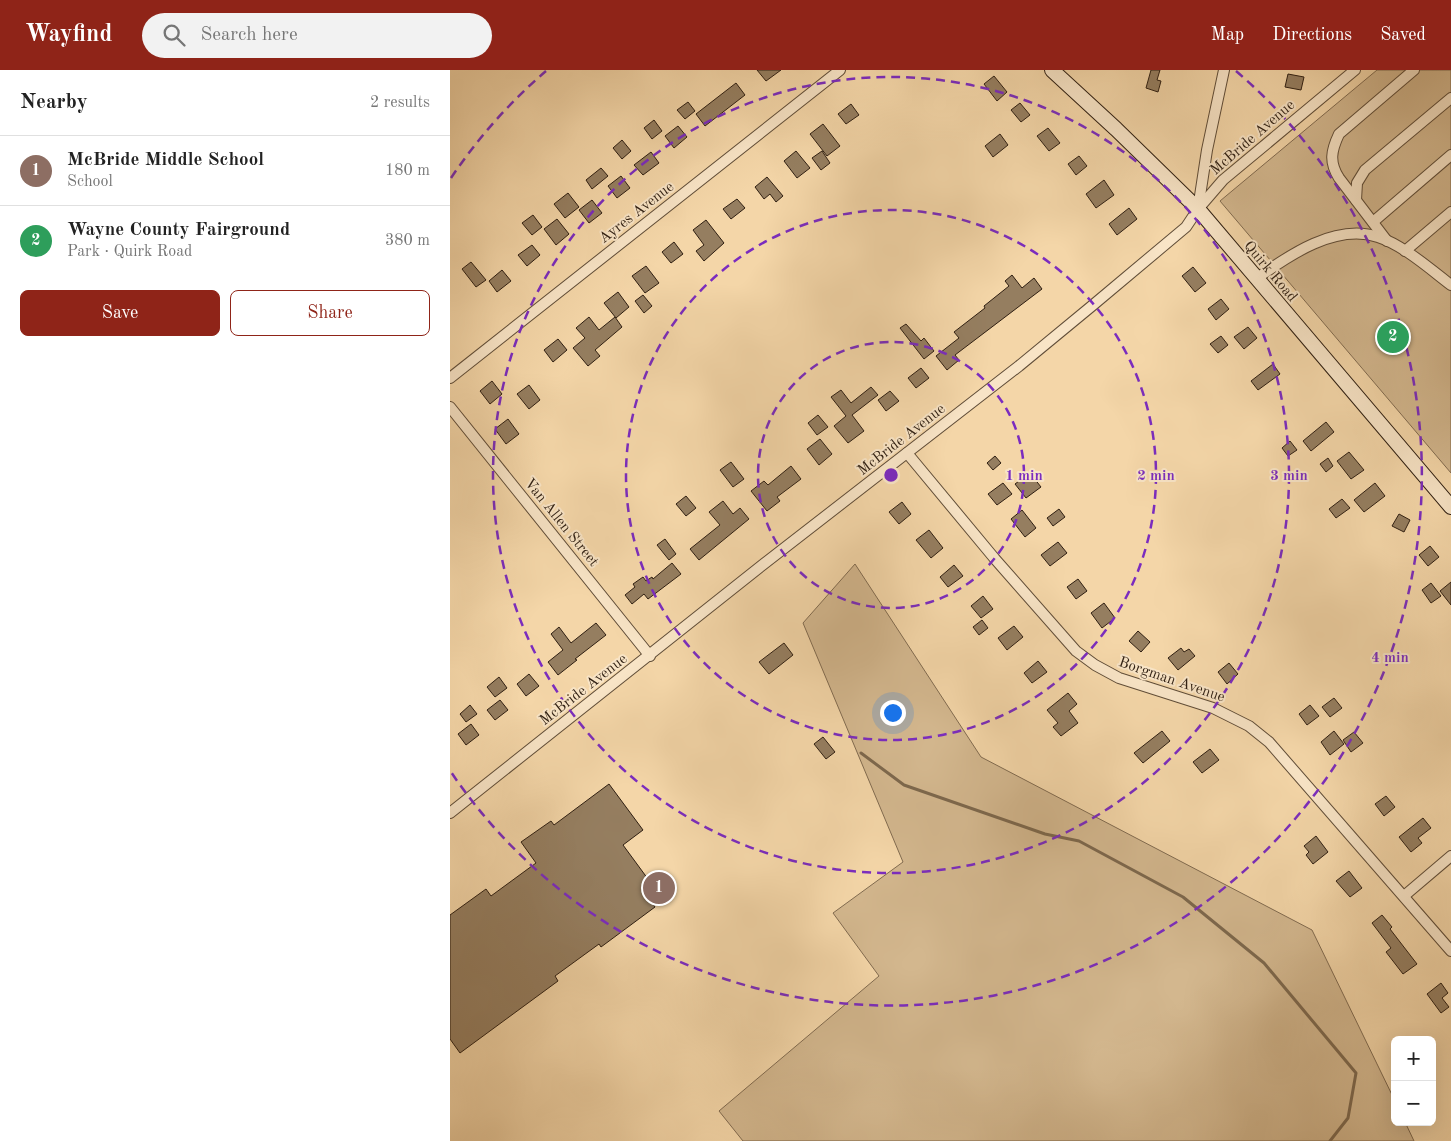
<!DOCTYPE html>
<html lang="en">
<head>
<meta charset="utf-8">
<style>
	:root { --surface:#fff; --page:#f2f2f2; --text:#222; --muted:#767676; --line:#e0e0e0; --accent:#8f2418 }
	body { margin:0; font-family:"Old Standard TT",serif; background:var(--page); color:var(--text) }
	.controls { position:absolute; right:15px; bottom:15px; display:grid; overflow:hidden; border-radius:8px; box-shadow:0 5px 20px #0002 }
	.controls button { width:45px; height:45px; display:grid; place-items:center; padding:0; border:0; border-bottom:1px solid var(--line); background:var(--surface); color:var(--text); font:25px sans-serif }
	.you { position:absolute; left:442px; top:642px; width:18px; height:18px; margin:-12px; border:4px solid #fff; border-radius:50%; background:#1a73e8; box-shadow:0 0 0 8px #1a73e833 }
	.badge { display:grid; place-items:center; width:32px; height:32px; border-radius:50%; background:var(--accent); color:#fff; font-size:16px; font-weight:700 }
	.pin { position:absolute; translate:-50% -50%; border:2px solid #fff; box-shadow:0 1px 5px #0006 }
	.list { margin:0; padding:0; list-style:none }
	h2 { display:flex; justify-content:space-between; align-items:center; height:65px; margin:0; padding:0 20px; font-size:21px }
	h2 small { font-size:16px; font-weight:400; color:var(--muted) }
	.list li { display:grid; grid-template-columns:32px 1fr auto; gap:15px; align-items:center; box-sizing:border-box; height:70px; padding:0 20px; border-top:1px solid var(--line) }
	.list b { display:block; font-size:19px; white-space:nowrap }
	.list p { margin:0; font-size:16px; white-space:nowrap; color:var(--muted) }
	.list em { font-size:16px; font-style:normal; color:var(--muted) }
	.actions { display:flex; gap:10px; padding:15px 20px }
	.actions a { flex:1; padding:11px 0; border:1px solid var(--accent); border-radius:8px; text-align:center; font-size:18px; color:var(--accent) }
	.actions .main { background:var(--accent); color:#fff }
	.icon { flex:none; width:28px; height:28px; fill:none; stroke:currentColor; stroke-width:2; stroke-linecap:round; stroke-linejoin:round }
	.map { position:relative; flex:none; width:1001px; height:1071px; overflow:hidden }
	header { display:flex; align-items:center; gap:30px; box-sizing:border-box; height:70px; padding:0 25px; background:var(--accent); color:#fff }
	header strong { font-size:24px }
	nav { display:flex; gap:28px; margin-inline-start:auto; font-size:18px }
	.search { width:350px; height:45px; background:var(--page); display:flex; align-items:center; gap:12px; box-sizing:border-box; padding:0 18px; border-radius:28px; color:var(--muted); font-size:19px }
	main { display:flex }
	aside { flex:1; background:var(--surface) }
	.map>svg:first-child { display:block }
	.green { fill:#d3b78e; stroke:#816b50 }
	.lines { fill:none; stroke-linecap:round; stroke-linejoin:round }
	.stream { stroke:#7d684d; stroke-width:3 }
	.building { fill:#957e60; stroke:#2f1f12 }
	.street-casing { stroke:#604d38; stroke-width:12 }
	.secondary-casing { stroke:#2f1f12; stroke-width:16 }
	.street { stroke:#f8e4c6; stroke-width:10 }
	.secondary { stroke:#f8e4c6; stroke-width:14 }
	.ring { fill:none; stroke:#7b2cbf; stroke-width:2.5; stroke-dasharray:9 6 }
	.labels { text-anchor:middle; stroke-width:4; stroke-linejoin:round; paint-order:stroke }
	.street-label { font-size:15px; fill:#2f1f12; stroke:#f8e4c6 }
	.centre { fill:#7b2cbf; stroke:#f8e4c6; stroke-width:2.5 }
	.ring-label { font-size:15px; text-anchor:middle; font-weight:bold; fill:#7b2cbf; stroke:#f8e4c6; stroke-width:4; stroke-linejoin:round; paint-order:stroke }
</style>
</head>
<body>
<header>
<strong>Wayfind</strong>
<div class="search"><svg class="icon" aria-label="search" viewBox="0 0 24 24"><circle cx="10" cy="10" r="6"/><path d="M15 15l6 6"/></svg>Search here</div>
<nav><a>Map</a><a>Directions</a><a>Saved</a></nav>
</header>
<main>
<aside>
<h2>Nearby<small>2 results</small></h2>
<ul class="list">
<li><span class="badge" style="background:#8d6e63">1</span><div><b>McBride Middle School</b><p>School</p></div><em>180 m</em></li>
<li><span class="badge" style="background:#2e9e5b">2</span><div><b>Wayne County Fairground</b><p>Park · Quirk Road</p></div><em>380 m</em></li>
</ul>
<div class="actions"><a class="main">Save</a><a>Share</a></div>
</aside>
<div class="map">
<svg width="1001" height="1071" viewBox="0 0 1001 1071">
	<rect width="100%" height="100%" fill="#f4d6a8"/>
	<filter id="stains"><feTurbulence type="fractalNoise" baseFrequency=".004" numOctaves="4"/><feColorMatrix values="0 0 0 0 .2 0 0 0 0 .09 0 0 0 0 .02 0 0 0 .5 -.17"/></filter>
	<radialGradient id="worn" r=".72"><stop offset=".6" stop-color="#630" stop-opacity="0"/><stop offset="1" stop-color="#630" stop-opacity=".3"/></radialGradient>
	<g class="green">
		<polygon points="927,0 1001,0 1001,403 770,131"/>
		<polygon points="405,494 531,687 862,860 945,1031 945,1052 955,1052 964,1071 293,1071 269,1041 429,906 383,843 453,792 353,553"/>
	</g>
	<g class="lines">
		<polyline class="stream" points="411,683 454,715 595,764 629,771 733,827 814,893 906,1003 898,1048 880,1071"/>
	</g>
	<g class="building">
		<polygon points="307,0 331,0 316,11"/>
		<polygon points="701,0 710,0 707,10 711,11 708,22 696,18"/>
		<polygon points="838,4 854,7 851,20 835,17"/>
		<polygon points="544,6 557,22 547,31 534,14"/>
		<polygon points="286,13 295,25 255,56 246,44"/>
		<polygon points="238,32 245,41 235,49 227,40"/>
		<polygon points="570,33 580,45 571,52 561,40"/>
		<polygon points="401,34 409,45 396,54 388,44"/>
		<polygon points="204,50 212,61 202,69 194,58"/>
		<polygon points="373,54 390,76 377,86 360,64"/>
		<polygon points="228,56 237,67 224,78 215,66"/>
		<polygon points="598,58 610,73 599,81 587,66"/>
		<polygon points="550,64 558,75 543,87 535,76"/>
		<polygon points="172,70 181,81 172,89 163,78"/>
		<polygon points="346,81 360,98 347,108 334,91"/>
		<polygon points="372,81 380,93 371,100 362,88"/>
		<polygon points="201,82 209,93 193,105 184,95"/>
		<polygon points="629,86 637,96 626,105 618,94"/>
		<polygon points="151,98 158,106 142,119 136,110"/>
		<polygon points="171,106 180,118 167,128 158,116"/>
		<polygon points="317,107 333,126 326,132 320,124 314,129 305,117"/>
		<polygon points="654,110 664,125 646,138 636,124"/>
		<polygon points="118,123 129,137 115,148 104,134"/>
		<polygon points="287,129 295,138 281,149 273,139"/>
		<polygon points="142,130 152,143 139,153 129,140"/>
		<polygon points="679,138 687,149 667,165 659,154"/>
		<polygon points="83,145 92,157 82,165 72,153"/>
		<polygon points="107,149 119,164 106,175 94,159"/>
		<polygon points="256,150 274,173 254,191 246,181 254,175 243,160"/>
		<polygon points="224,172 233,184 221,193 212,182"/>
		<polygon points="82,175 90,185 77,196 68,185"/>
		<polygon points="21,192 36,210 26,217 12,199"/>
		<polygon points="196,196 209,213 195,223 182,206"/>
		<polygon points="743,197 756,213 745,222 732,206"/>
		<polygon points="52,200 61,211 47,222 39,211"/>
		<polygon points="562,205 572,218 584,208 592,219 505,285 509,290 497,300 486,286 509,268 504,262 535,238 534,236 559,216 555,211"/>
		<polygon points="168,222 179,237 166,248 154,233"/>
		<polygon points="193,225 202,236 194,243 185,231"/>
		<polygon points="771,229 779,239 766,250 758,239"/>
		<polygon points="139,247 149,260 165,247 172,257 145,280 150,286 138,296 123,278 135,268 126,258"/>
		<polygon points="456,254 471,271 474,268 484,281 474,289 450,258"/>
		<polygon points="798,257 807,268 794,279 784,267"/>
		<polygon points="771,266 778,275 768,283 760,274"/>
		<polygon points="108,269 117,280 103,292 94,280"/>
		<polygon points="823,294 830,304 808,320 801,311"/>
		<polygon points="471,298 479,308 466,318 458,308"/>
		<polygon points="42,311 52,324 40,334 30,321"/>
		<polygon points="79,315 90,330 79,339 67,324"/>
		<polygon points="421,317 428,325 402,345 414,361 398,373 384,356 396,346 381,327 391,320 401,333"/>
		<polygon points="440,321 449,331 436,341 428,330"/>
		<polygon points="368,345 378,357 367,365 358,353"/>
		<polygon points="58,349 69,364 56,374 45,359"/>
		<polygon points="876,352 884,362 861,381 853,371"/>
		<polygon points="370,369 382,384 369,395 357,379"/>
		<polygon points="840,371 847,380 838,386 832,378"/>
		<polygon points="899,382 914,400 901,409 887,391"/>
		<polygon points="545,386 551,393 543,400 537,393"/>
		<polygon points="878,388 883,396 876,402 870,394"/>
		<polygon points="281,392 294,409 283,417 270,400"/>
		<polygon points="341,396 351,409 327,427 330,431 317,441 301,421 314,411 318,415"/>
		<polygon points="580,403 591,417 576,428 565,414"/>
		<polygon points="553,413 562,424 547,435 538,424"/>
		<polygon points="925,413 935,426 914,442 904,430"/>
		<polygon points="236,426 246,438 236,446 226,434"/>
		<polygon points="892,429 900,438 886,448 879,439"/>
		<polygon points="273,431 283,444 290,438 299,449 249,490 240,479 270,455 259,442"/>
		<polygon points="452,432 461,444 449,454 439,442"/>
		<polygon points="609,439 615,447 603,456 597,448"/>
		<polygon points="572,440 586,458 575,467 561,449"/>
		<polygon points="949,444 960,450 954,462 942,456"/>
		<polygon points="479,460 493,478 481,488 466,470"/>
		<polygon points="215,469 226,484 219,490 207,475"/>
		<polygon points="608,472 617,483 600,496 591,485"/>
		<polygon points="980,476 989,487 978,496 969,485"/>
		<polygon points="222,493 231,504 198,529 194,524 182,534 175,525 185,517 183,514 193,507 196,511 202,507 203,509"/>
		<polygon points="504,495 513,506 498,517 490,507"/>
		<polygon points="628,509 637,521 626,529 617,517"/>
		<polygon points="1001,512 1001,535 990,521"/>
		<polygon points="981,513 991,526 981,533 972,520"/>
		<polygon points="533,526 543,539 531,548 521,536"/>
		<polygon points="654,533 665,548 652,558 641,543"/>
		<polygon points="532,550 538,558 529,565 523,557"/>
		<polygon points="146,553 156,565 125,589 127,590 108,605 98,592 113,580 101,564 109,557 121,573"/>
		<polygon points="564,556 573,567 557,580 548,568"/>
		<polygon points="688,561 700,572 691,582 679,571"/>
		<polygon points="334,573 343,585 319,604 309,592"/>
		<polygon points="731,578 734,582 739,579 745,586 728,600 718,588"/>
		<polygon points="588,591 597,602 582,613 574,603"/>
		<polygon points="779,593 788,604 777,614 768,602"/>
		<polygon points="79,604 89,616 76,626 67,614"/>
		<polygon points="49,607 57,618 45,627 37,617"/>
		<polygon points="618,623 627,634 619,641 628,653 611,666 603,657 608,653 597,640"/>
		<polygon points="884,628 892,638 880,647 872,637"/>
		<polygon points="50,630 58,640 45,650 37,640"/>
		<polygon points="20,635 27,644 16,652 10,644"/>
		<polygon points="860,635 869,646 857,655 849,644"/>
		<polygon points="21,654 29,665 16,675 8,664"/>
		<polygon points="712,661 720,671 693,693 684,683"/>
		<polygon points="884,661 894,674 880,685 871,672"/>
		<polygon points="904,662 913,673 901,682 893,670"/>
		<polygon points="373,667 385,682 376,689 364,674"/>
		<polygon points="760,679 769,690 752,703 743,692"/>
		<polygon points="159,714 193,760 173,775 209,824 201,831 205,837 151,877 149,874 105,906 108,911 10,983 0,969 0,845 36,819 41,826 86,793 71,772 101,751 104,755"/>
		<polygon points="936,726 945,737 934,746 925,734"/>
		<polygon points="973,748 981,758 968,768 972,773 961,782 949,767"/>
		<polygon points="866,766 878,782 863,794 856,785 859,782 854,776"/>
		<polygon points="899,801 912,818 900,827 886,811"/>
		<polygon points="932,845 942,857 940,859 967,894 953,904 936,882 941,878 922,853"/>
		<polygon points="991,913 998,923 992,928 999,937 991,943 977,924"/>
	</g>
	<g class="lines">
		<defs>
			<g id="street">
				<polyline points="906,130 907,113 915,100 1001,28"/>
				<polyline points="748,139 757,80 774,0"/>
				<polyline points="923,152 1001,85"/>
				<path d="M 937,171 L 889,108 C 879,92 881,81 889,64 L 964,0"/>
				<polyline points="955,181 1001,142"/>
				<path d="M 806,209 C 839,185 886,153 928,167 C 953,175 980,199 1001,215"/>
				<polyline points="0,308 390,0"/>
				<polyline points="0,337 200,586"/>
				<polyline points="457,383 545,489 626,581 645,595 669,608 763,638 799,656 819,672 1001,881"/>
				<polyline points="0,743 315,493 569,296 643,235 736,157 748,139 773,110 905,0"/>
				<polyline points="954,826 1001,786"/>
			</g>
			<polyline id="secondary" points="602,0 666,59 748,139 1001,437"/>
		</defs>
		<use href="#street" class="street-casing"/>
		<use href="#secondary" class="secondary-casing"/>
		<use href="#street" class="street"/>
		<use href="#secondary" class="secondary"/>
	</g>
	<g class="ring">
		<circle cx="441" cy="405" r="133"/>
		<circle cx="441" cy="405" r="265"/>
		<circle cx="441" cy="405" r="398"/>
		<path d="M1 108A531 531 0 0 1 96 1M786 1A531 531 0 1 1 1 702"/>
	</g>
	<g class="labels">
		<g class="street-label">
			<text transform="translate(802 67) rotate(-41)" y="5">McBride Avenue</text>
			<text transform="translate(186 142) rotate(-38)" y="5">Ayres Avenue</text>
			<text transform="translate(821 201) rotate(50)" y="5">Quirk Road</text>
			<text transform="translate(451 369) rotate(-38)" y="5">McBride Avenue</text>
			<text transform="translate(112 452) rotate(51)" y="5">Van Allen Street</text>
			<text transform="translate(722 609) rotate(19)" y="5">Borgman Avenue</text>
			<text transform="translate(133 619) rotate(-38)" y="5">McBride Avenue</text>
		</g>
	</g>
	<circle cx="441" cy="405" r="8" class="centre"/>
	<g class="ring-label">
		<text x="574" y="410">1 min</text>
		<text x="706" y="410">2 min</text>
		<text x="839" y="410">3 min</text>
		<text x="940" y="592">4 min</text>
	</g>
	<rect width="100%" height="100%" filter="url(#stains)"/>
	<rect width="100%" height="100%" fill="url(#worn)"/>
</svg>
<div class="controls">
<button>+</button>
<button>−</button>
</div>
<div class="you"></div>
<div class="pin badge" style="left:209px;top:818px;background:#8d6e63">1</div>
<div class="pin badge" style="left:943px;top:267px;background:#2e9e5b">2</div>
</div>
</main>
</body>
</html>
